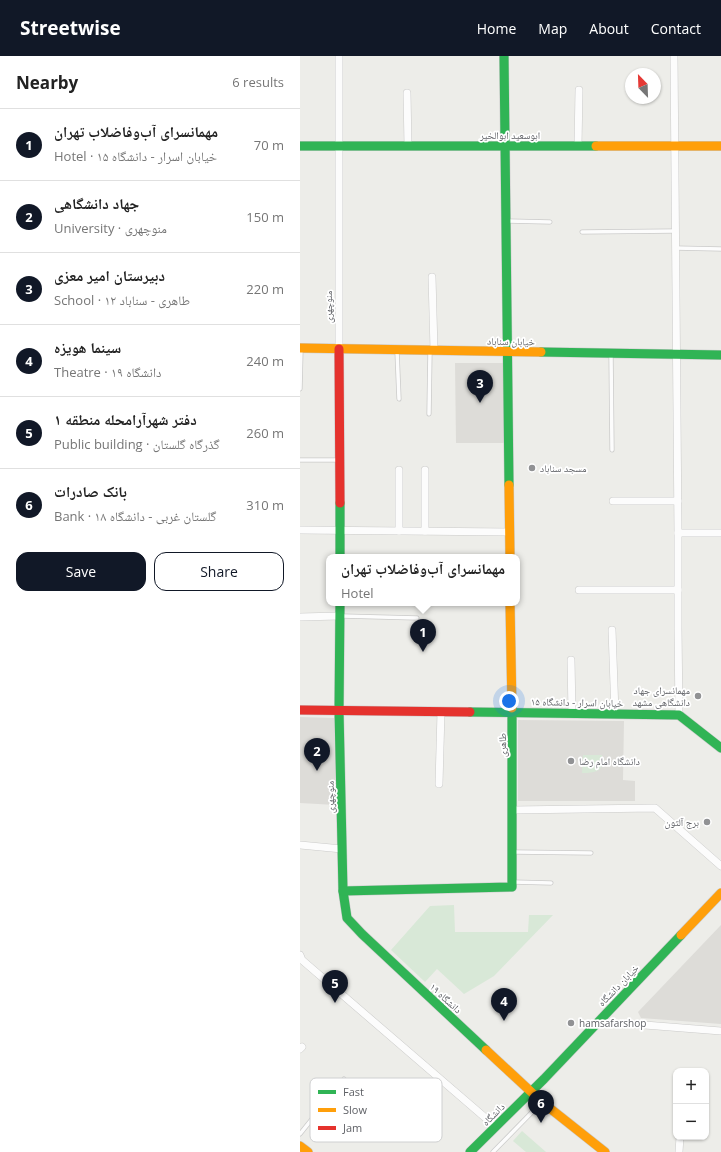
<!DOCTYPE html>
<html lang="en">
<head>
<meta charset="utf-8">
<style>
	:root { --surface:#fff; --page:#f2f2f2; --text:#222; --muted:#767676; --line:#e0e0e0; --accent:#111827 }
	body { margin:0; font-family:"Open Sans","Noto Naskh Arabic",sans-serif; background:var(--page); color:var(--text) }
	.controls { position:absolute; right:12px; bottom:12px; display:grid; overflow:hidden; border-radius:8px; box-shadow:0 1px 3px #0004 }
	.controls button { width:36px; height:36px; display:grid; place-items:center; padding:0; border:0; border-bottom:1px solid var(--line); background:var(--surface); color:var(--text); font:20px sans-serif }
	.compass { position:absolute; left:325px; top:12px; width:36px; height:36px; border-radius:50%; background:var(--surface); box-shadow:0 1px 3px #0004; rotate:337deg }
	.you { position:absolute; left:209px; top:645px; width:14px; height:14px; margin:-10px; border:3px solid #fff; border-radius:50%; background:#1a73e8; box-shadow:0 0 0 6px #1a73e833 }
	.badge { display:grid; place-items:center; width:26px; height:26px; border-radius:50%; background:var(--accent); color:#fff; font-size:13px; font-weight:700 }
	.pin { position:absolute; translate:-50% -33px; filter:drop-shadow(0 1px 2px #0008) }
	.pin::after { content:''; position:absolute; top:21px; width:14px; height:12px; background:inherit; clip-path:polygon(0 0,100% 0,50% 100%) }
	.popup { position:absolute; left:26px; top:498px; width:194px; height:52px; box-sizing:border-box; display:grid; place-content:center; border-radius:8px; background:var(--surface); filter:drop-shadow(0 1px 3px #0005); font-size:13px; white-space:nowrap; color:var(--muted) }
	.popup b { font-size:15px; color:var(--text) }
	.popup::after { content:''; position:absolute; left:50%; top:100%; margin-left:-8px; border:8px solid transparent; border-top-color:var(--surface) }
	.list { margin:0; padding:0; list-style:none }
	h2 { display:flex; justify-content:space-between; align-items:center; height:52px; margin:0; padding:0 16px; font-size:17px }
	h2 small { font-size:13px; font-weight:400; color:var(--muted) }
	.list li { display:grid; grid-template-columns:26px 1fr auto; gap:12px; align-items:center; box-sizing:border-box; height:72px; padding:0 16px; border-top:1px solid var(--line) }
	.list b { display:block; font-size:15px; white-space:nowrap }
	.list p { margin:0; font-size:13px; white-space:nowrap; color:var(--muted) }
	.list em { font-size:13px; font-style:normal; color:var(--muted) }
	.actions { display:flex; gap:8px; padding:12px 16px }
	.actions a { flex:1; padding:9px 0; border:1px solid var(--accent); border-radius:12px; text-align:center; font-size:14px; color:var(--accent) }
	.actions .main { background:var(--accent); color:#fff }
	.map { position:relative; flex:none; width:421px; height:1096px; overflow:hidden }
	header { display:flex; align-items:center; gap:24px; box-sizing:border-box; height:56px; padding:0 20px; background:var(--accent); color:#fff }
	header strong { font-size:19px }
	nav { display:flex; gap:22px; margin-inline-start:auto; font-size:14px }
	main { display:flex }
	aside { flex:1; background:var(--surface) }
	.map>svg:first-child { display:block }
	.education { fill:#dddcd8 }
	.green { fill:#d8e8d7 }
	.lines { fill:none; stroke-linecap:round; stroke-linejoin:round }
	.lane-casing { stroke:#cbcbca; stroke-width:5 }
	.street-casing { stroke:#cbcbca; stroke-width:8 }
	.fast-casing { stroke:#c9c9ca; stroke-width:10 }
	.slow-casing { stroke:#c9c9ca; stroke-width:10 }
	.jam-casing { stroke:#c9c9ca; stroke-width:10 }
	.lane { stroke:#fcfcfc; stroke-width:3.5 }
	.street { stroke:#fcfcfc; stroke-width:7 }
	.fast { stroke:#30b455; stroke-width:9 }
	.slow { stroke:#ff9f0a; stroke-width:9 }
	.jam { stroke:#e5322d; stroke-width:9 }
	.poi-dot { fill:#919294; stroke:#fff; stroke-width:1.5 }
	.labels { text-anchor:middle; stroke-width:3.5; stroke-linejoin:round; paint-order:stroke }
	.street-label { font-size:10px; fill:#5f6166; stroke:#fff }
	.poi-label { font-size:10px; fill:#5f6166; stroke:#fff; text-anchor:start }
	.key { fill:#fff; stroke:#cfd0d1; stroke-width:1 }
	.key-label { font-size:11px; fill:#5f6166 }
</style>
</head>
<body>
<header>
<strong>Streetwise</strong>
<nav><a>Home</a><a>Map</a><a>About</a><a>Contact</a></nav>
</header>
<main>
<aside>
<h2>Nearby<small>6 results</small></h2>
<ul class="list">
<li><span class="badge">1</span><div><b>مهمانسرای آب‌و‌فاضلاب تهران</b><p>Hotel · خیابان اسرار - دانشگاه ۱۵</p></div><em>70 m</em></li>
<li><span class="badge">2</span><div><b>جهاد دانشگاهی</b><p>University · منوچهری</p></div><em>150 m</em></li>
<li><span class="badge">3</span><div><b>دبیرستان امیر معزی</b><p>School · طاهری - سناباد ۱۲</p></div><em>220 m</em></li>
<li><span class="badge">4</span><div><b>سینما هویزه</b><p>Theatre · دانشگاه ۱۹</p></div><em>240 m</em></li>
<li><span class="badge">5</span><div><b>دفتر شهرآرامحله منطقه ۱</b><p>Public building · گذرگاه گلستان</p></div><em>260 m</em></li>
<li><span class="badge">6</span><div><b>بانک صادرات</b><p>Bank · گلستان غربی - دانشگاه ۱۸</p></div><em>310 m</em></li>
</ul>
<div class="actions"><a class="main">Save</a><a>Share</a></div>
</aside>
<div class="map">
<svg width="421" height="1096" viewBox="0 0 421 1096">
	<rect width="100%" height="100%" fill="#edede9"/>
	<g class="education">
		<polygon points="155,307 205,307 205,387 156,387"/>
		<polygon points="0,661 34,662 36,749 0,747"/>
		<polygon points="218,664 324,665 323,724 335,725 335,745 218,745"/>
		<polygon points="421,869 421,968 341,962 338,956"/>
	</g>
	<g class="green">
		<path d="M 283,699 L 302,699 C 302,701 303,706 302,709 C 300,717 289,717 282,717 Z"/>
		<polygon points="154,849 155,876 228,876 229,859 253,859 194,920 164,938 137,913 125,926 91,894 130,850"/>
		<polygon points="222,1075 246,1096 226,1096 213,1085"/>
	</g>
	<g class="lines">
		<defs>
			<g id="lane">
				<polyline points="208,165 250,166"/>
				<polyline points="282,176 375,175"/>
				<polyline points="375,192 421,193"/>
				<polyline points="97,295 99,343"/>
				<polyline points="311,298 312,394"/>
				<polyline points="0,333 1,293"/>
				<polyline points="129,358 130,295"/>
				<polyline points="0,404 39,404"/>
				<polyline points="42,560 117,562"/>
				<polyline points="214,796 291,797"/>
				<polyline points="213,826 251,827"/>
				<polyline points="0,1078 44,1023"/>
				<polyline points="193,1096 241,1047"/>
			</g>
			<g id="street">
				<polyline points="39,0 39,293"/>
				<polyline points="374,0 378,477 378,572 379,659"/>
				<polyline points="107,37 108,90"/>
				<polyline points="278,90 279,34"/>
				<polyline points="132,221 134,294"/>
				<polyline points="99,414 99,475"/>
				<polyline points="313,445 378,445"/>
				<polyline points="0,474 209,476"/>
				<polyline points="125,475 125,414"/>
				<polyline points="378,477 421,477"/>
				<polyline points="279,534 378,534"/>
				<polyline points="0,561 39,560"/>
				<polyline points="312,574 315,657"/>
				<polyline points="271,604 272,657"/>
				<polyline points="139,728 141,656"/>
				<polyline points="213,754 355,752 421,810"/>
				<polyline points="0,789 42,793"/>
				<polyline points="0,899 2,904 196,1071"/>
				<polyline points="332,968 421,975"/>
				<polyline points="0,993 2,991"/>
				<polyline points="379,1096 380,1081"/>
			</g>
			<g id="fast">
				<polyline points="204,0 209,429"/>
				<polyline points="0,90 296,90"/>
				<polyline points="241,296 421,299"/>
				<polyline points="40,447 40,501"/>
				<polyline points="40,547 39,655 43,835 47,862 62,878 186,994"/>
				<polyline points="170,656 379,659 421,692"/>
				<polyline points="43,835 212,831 212,652"/>
				<polyline points="170,1096 244,1023 381,879"/>
			</g>
			<g id="slow">
				<polyline points="296,90 421,90"/>
				<polyline points="0,292 241,296"/>
				<polyline points="209,429 210,501"/>
				<polyline points="210,547 212,652"/>
				<polyline points="381,879 421,837"/>
				<polyline points="186,994 242,1046 305,1096"/>
				<polyline points="0,1090 8,1096"/>
			</g>
			<g id="jam">
				<polyline points="39,293 40,447"/>
				<polyline points="0,654 170,656"/>
			</g>
		</defs>
		<use href="#lane" class="lane-casing"/>
		<use href="#street" class="street-casing"/>
		<use href="#fast" class="fast-casing"/>
		<use href="#slow" class="slow-casing"/>
		<use href="#jam" class="jam-casing"/>
		<use href="#lane" class="lane"/>
		<use href="#street" class="street"/>
		<use href="#fast" class="fast"/>
		<use href="#slow" class="slow"/>
		<use href="#jam" class="jam"/>
	</g>
	<g class="poi-dot">
		<circle cx="232" cy="412" r="4"/>
		<circle cx="398" cy="640" r="4"/>
		<circle cx="271" cy="705" r="4"/>
		<circle cx="407" cy="766" r="4"/>
		<circle cx="271" cy="967" r="4"/>
	</g>
	<g class="labels">
		<g class="street-label">
			<text x="210" y="83">ابوسعید ابوالخیر</text>
			<text transform="translate(28 251) rotate(-90)" y="4">منوچهری</text>
			<text transform="translate(211 285) rotate(1)" y="4">خیابان سناباد</text>
			<text transform="translate(277 646) rotate(1)" y="4">خیابان اسرار - دانشگاه ۱۵</text>
			<text transform="translate(202 689) rotate(-90)" y="4">طاهری</text>
			<text transform="translate(30 741) rotate(-91)" y="4">منوچهری</text>
			<text transform="translate(318 929) rotate(-46)" y="4">خیابان دانشگاه</text>
			<text transform="translate(146 942) rotate(43)" y="4">دانشگاه ۱۹</text>
			<text transform="translate(193 1058) rotate(-45)" y="4">دانشگاه</text>
		</g>
		<g class="poi-label">
			<text x="240" y="416">مسجد سناباد</text>
			<text x="390" y="638" text-anchor="end">مهمانسرای جهاد<tspan x="390" dy="12">دانشگاهی مشهد</tspan></text>
			<text x="279" y="709">دانشگاه امام رضا</text>
			<text x="399" y="770" text-anchor="end">برج آلتون</text>
			<text x="279" y="971">hamsafarshop</text>
		</g>
	</g>
	<rect x="10" y="1022" width="132" height="64" rx="6" class="key"/>
	<rect x="18" y="1034" width="18" height="4" fill="#30b455"/>
	<rect x="18" y="1052" width="18" height="4" fill="#ff9f0a"/>
	<rect x="18" y="1070" width="18" height="4" fill="#e5322d"/>
	<g class="key-label">
		<text x="43" y="1040">Fast</text>
		<text x="43" y="1058">Slow</text>
		<text x="43" y="1076">Jam</text>
	</g>
</svg>
<div class="controls">
<button>+</button>
<button>−</button>
</div>
<svg class="compass" viewBox="-18 -18 36 36"><path d="M0-13l5 13h-10z" fill="#e53935"/><path d="M0 13l5-13h-10z" fill="#767676"/></svg>
<div class="you"></div>
<div class="pin badge" style="left:123px;top:596px">1</div>
<div class="popup"><b>مهمانسرای آب‌و‌فاضلاب تهران</b>Hotel</div>
<div class="pin badge" style="left:17px;top:715px">2</div>
<div class="pin badge" style="left:180px;top:347px">3</div>
<div class="pin badge" style="left:204px;top:965px">4</div>
<div class="pin badge" style="left:35px;top:947px">5</div>
<div class="pin badge" style="left:241px;top:1067px">6</div>
</div>
</main>
</body>
</html>
